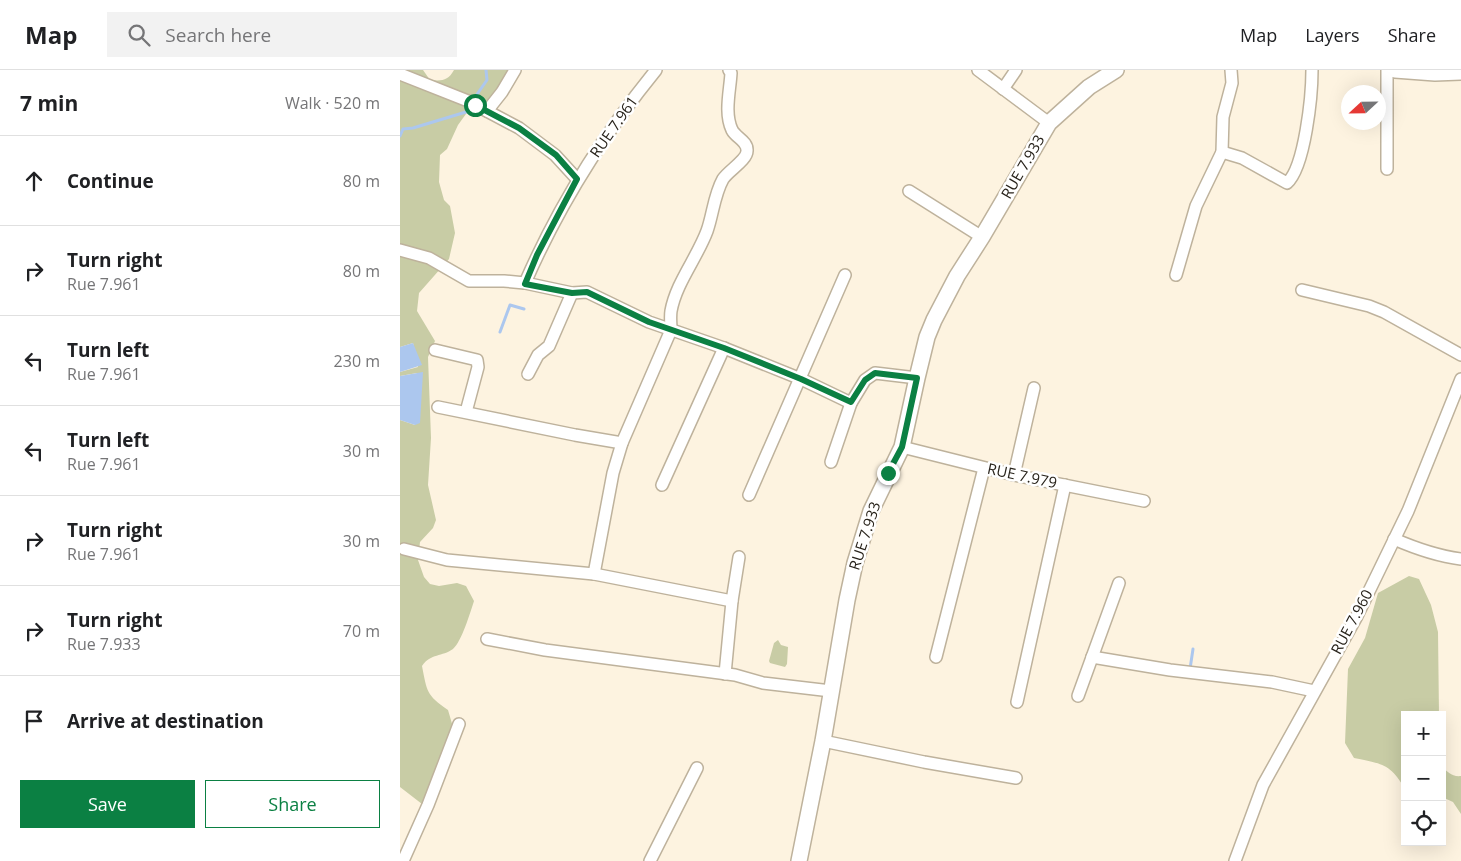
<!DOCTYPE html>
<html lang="en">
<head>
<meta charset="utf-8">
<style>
	:root { --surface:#fff; --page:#f2f2f2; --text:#202124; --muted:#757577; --line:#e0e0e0; --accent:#0b8043 }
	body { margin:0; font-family:"Open Sans",sans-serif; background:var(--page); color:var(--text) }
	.controls { position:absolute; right:15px; bottom:15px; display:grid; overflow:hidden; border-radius:0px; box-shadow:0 5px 20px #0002 }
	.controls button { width:45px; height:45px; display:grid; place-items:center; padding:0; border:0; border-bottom:1px solid var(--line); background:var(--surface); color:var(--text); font:25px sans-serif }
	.compass { position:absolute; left:941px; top:15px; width:45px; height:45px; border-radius:50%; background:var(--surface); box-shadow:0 5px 20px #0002; rotate:248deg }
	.stop { position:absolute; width:15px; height:15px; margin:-11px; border:4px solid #0b8043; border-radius:50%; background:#fff }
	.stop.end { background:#0b8043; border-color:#fff; box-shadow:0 1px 5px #0008 }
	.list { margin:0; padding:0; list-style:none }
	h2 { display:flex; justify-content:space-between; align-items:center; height:65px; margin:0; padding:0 20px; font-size:21px }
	h2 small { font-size:16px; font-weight:400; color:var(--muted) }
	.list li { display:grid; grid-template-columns:32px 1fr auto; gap:15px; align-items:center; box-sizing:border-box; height:90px; padding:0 20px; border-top:1px solid var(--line) }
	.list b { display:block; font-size:19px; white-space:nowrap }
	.list p { margin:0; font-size:16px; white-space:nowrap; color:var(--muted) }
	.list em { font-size:16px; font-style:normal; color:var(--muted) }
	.actions { display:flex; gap:10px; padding:15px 20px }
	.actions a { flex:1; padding:11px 0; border:1px solid var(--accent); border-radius:0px; text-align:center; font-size:18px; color:var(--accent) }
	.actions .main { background:var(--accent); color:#fff }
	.icon { flex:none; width:28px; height:28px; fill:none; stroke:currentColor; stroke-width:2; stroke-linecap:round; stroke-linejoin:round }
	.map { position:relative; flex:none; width:1061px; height:791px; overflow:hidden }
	header { display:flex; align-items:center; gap:30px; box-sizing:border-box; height:70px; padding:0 25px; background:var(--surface); border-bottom:1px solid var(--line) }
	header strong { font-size:24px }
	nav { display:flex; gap:28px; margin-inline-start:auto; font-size:18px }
	.search { width:350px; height:45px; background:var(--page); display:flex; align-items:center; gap:12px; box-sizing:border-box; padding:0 18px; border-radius:0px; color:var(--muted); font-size:19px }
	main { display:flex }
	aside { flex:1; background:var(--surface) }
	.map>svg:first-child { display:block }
	.green { fill:#c8cca5 }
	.water { fill:#acc7ee }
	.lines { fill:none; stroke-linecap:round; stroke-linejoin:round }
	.stream { stroke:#acc7ee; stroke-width:3 }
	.minor-casing { stroke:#beb29c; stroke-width:14 }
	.tertiary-casing { stroke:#beb29c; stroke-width:18 }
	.minor { stroke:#fff; stroke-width:11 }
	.tertiary { stroke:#fff; stroke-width:15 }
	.route { stroke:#0b8043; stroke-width:6 }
	.labels { text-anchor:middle; stroke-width:5; stroke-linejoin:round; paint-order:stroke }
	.street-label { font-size:15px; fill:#28231b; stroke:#fff }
</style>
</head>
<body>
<header>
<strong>Map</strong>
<div class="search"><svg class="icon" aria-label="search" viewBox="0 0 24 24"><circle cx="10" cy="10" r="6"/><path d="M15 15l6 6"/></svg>Search here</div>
<nav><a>Map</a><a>Layers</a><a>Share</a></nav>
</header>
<main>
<aside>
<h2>7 min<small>Walk · 520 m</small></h2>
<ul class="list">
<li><svg class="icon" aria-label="ahead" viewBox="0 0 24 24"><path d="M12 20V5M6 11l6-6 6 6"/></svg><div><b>Continue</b></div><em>80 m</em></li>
<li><svg class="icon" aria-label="right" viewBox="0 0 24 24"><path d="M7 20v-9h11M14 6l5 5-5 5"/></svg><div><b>Turn right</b><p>Rue 7.961</p></div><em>80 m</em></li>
<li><svg class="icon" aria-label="left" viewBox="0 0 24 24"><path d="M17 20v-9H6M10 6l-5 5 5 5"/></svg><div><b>Turn left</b><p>Rue 7.961</p></div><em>230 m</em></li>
<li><svg class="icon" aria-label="left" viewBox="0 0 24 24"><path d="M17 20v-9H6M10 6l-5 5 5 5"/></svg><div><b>Turn left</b><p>Rue 7.961</p></div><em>30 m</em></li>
<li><svg class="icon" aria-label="right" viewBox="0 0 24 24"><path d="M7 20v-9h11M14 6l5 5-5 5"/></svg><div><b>Turn right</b><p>Rue 7.961</p></div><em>30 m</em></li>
<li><svg class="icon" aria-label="right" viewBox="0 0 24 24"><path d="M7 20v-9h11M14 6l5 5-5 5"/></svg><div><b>Turn right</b><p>Rue 7.933</p></div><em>70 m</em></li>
<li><svg class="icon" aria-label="arrive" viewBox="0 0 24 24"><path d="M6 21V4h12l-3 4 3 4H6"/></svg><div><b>Arrive at destination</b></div></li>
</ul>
<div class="actions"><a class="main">Save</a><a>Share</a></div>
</aside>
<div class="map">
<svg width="1061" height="791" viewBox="0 0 1061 791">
	<rect width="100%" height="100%" fill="#fdf3e0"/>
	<g class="green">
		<path d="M 0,0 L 23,0 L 30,10 C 42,11 48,11 54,0 L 118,0 L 88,37 L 71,37 L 58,55 L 47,79 L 40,85 L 39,112 L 44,130 L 50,136 L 55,163 L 49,189 L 19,223 L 17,241 L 35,271 L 28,287 L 31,368 L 28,415 L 36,450 L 33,458 L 20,472 L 18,490 L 24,507 L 30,514 L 39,516 L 57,513 L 66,516 L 74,531 C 70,543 62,571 53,579 C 42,587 31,583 22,596 C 27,621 26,625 48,640 L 53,657 L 51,666 L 38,690 L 35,708 L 22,734 L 0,717 L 0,350 L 15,355 L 17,303 L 0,306 L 0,302 L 18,297 L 13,273 L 0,277 Z"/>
		<path d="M 1009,506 L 1019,509 L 1031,535 L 1038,562 L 1039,645 L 1005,645 L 1005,719 C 990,693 982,694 954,688 L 945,673 L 948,599 L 965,568 L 978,523 Z"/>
		<polygon points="378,570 381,575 388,577 387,594 385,597 370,593 369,591 374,573"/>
		<path d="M 1042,696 C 1047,702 1052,707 1061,706 L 1061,744 L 1053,732 L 1042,727 Z"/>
	</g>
	<g class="water">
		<polygon points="13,273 22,295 0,302 0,277"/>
		<polygon points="23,302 20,353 15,355 0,350 0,306"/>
	</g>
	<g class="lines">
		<g class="stream">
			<polyline points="73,30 87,10 86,0"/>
			<polyline points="0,66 3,59 13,58 66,42 70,35"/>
			<polyline points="100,262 110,235 124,239"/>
			<polyline points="790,599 793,579"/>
		</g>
		<defs>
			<g id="minor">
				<polyline points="578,0 649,53"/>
				<polyline points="987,0 987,99"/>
				<polyline points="0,4 68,31 119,58 155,85 177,109"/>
				<polyline points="603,19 616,0"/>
				<polyline points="87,41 102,22 115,0"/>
				<path d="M 822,82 L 842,88 L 887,113 C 905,97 912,25 912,0"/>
				<polyline points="509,121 582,167"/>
				<polyline points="0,180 29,188 69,211 104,211 125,213 172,223 187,222 249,252 324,278 401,309 451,333 465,310 475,303 517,308"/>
				<polyline points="776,205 796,136 822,82 823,47 832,13 831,0"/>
				<path d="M 125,213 C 158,137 203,65 256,0"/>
				<polyline points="902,220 969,236 984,242 1061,285"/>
				<polyline points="35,280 77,290 78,297 66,342"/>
				<polyline points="128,304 138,285 149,276 172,223"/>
				<polyline points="38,337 175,365 222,373"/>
				<polyline points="502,377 614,405 744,431"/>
				<polyline points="431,392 451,333"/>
				<polyline points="614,405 634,318"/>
				<polyline points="262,415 324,278"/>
				<polyline points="349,425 445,205"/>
				<path d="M 994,469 C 1017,479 1037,486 1061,489"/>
				<polyline points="4,479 47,490 194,504 332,531"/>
				<path d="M 194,504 L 213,403 L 222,373 L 271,260 C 271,254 270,247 271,241 C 276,213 297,188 307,161 C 313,144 314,125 323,109 C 328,101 347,90 347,81 C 348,71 336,68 332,60 C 324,43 330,21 331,3 L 329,0"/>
				<polyline points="87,569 145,580 335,605 363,613 431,621"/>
				<polyline points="536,587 584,398"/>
				<polyline points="692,587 770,600 872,612 914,621"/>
				<polyline points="325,604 332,531 339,487"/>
				<polyline points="678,626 719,513"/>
				<polyline points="617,632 665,415"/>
				<polyline points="423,671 524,692 616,708"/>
				<polyline points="3,791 28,735 59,654"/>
				<polyline points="250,791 297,698"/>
				<polyline points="835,791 863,715 957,546 1008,441 1061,309"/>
			</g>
			<g id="tertiary">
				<polyline points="995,0 1035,3 1061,2"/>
				<polyline points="399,791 423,671 447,530 455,493 471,441 502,377 517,308 527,267 534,250 557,206 582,167 649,53 689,17 716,0"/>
			</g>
		</defs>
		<use href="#minor" class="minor-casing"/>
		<use href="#tertiary" class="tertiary-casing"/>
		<use href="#minor" class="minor"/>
		<use href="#tertiary" class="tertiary"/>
	</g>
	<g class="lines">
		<polyline class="route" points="75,35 119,58 156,85 177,109 137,185 125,214 172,223 187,222 249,252 324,278 401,309 451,332 465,310 475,303 517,308 502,377 488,403"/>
	</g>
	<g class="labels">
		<g class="street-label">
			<text transform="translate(214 57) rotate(-55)" y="5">RUE 7.961</text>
			<text transform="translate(623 97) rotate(-60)" y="5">RUE 7.933</text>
			<text transform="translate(622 406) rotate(12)" y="5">RUE 7.979</text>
			<text transform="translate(465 466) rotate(-72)" y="5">RUE 7.933</text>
			<text transform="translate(952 552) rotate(-62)" y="5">RUE 7.960</text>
		</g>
	</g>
</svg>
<div class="controls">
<button>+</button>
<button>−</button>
<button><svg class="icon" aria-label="locate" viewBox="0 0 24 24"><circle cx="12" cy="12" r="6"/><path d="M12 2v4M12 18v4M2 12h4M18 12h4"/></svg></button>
</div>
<svg class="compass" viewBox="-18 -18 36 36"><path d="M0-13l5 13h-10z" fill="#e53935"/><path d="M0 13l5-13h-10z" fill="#757577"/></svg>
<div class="stop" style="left:75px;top:35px"></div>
<div class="stop end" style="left:488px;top:403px"></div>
</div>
</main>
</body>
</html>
